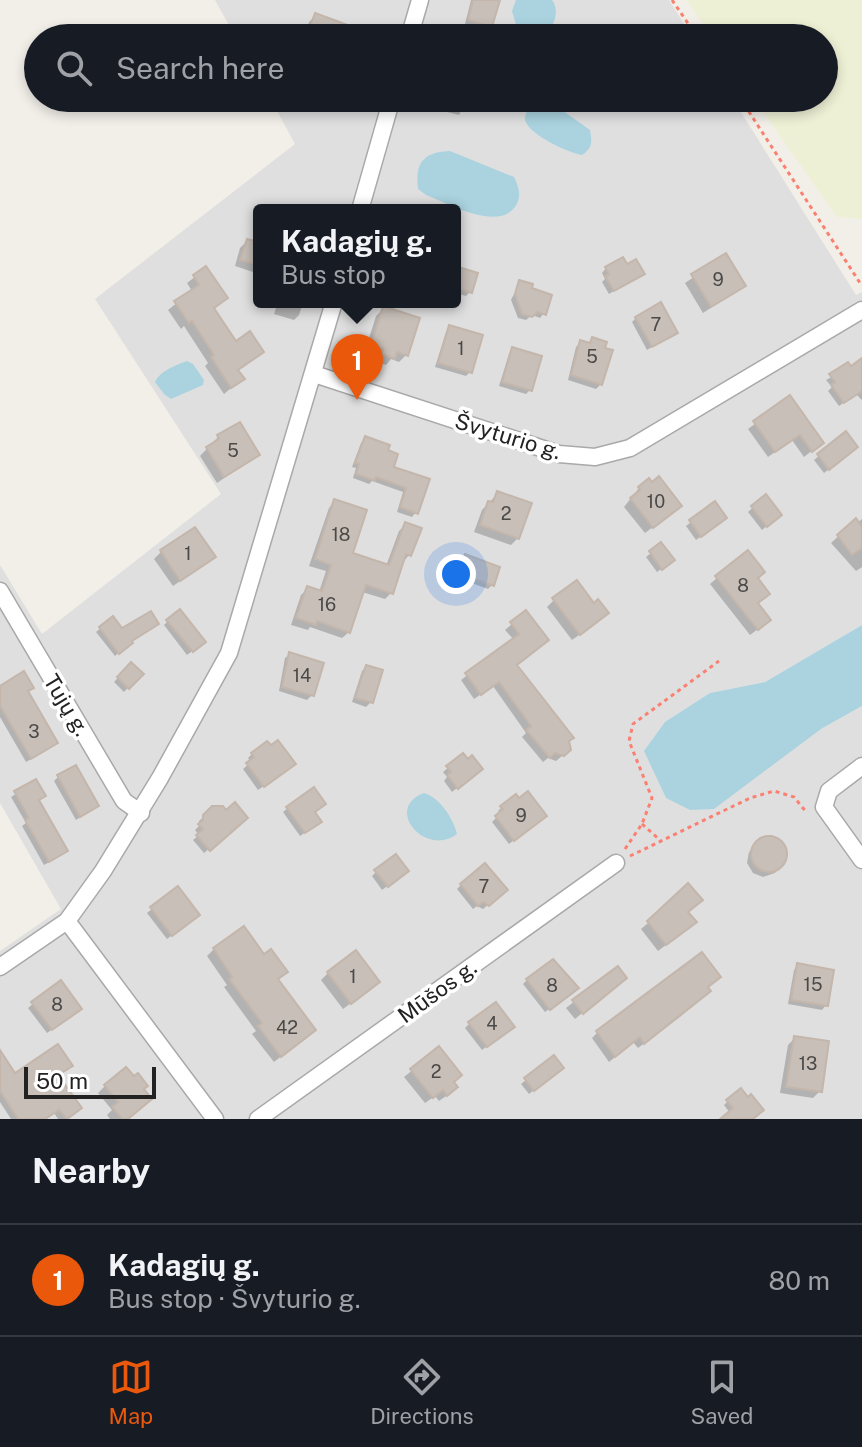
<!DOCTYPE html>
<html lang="en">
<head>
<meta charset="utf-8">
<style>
	:root { --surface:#171b24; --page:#20242c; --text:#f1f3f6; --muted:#9ea1a6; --line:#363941; --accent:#ea580c }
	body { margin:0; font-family:"Public Sans",sans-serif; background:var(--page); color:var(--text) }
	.scale { position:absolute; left:24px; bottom:20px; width:132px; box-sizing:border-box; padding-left:8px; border:4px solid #222; border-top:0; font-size:22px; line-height:28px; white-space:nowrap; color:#222; -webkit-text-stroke:6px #fff; paint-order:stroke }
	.you { position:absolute; left:456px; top:574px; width:28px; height:28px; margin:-20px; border:6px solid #fff; border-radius:50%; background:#1a73e8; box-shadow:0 0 0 12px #1a73e833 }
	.badge { display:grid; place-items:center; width:52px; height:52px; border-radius:50%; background:var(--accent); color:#fff; font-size:26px; font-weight:700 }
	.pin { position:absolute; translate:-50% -66px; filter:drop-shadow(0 2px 4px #0008) }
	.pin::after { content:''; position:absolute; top:42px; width:28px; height:24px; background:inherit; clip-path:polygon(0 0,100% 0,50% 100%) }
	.popup { position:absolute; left:253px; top:204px; width:208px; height:104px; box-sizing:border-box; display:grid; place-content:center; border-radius:8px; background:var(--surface); filter:drop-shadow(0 2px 6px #0005); font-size:26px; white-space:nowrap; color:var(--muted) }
	.popup b { font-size:30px; color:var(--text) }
	.popup::after { content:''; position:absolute; left:50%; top:100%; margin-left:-16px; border:16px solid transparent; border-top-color:var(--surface) }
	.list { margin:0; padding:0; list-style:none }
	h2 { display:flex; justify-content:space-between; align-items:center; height:104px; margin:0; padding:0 32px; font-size:34px }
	h2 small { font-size:26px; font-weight:400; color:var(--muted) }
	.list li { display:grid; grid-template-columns:52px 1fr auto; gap:24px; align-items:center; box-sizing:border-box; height:112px; padding:0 32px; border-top:2px solid var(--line) }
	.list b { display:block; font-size:30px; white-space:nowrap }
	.list p { margin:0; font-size:26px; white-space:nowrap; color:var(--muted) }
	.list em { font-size:26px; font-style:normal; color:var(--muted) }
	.icon { flex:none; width:44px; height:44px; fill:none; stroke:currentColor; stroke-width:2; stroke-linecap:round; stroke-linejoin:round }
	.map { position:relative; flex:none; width:862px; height:1119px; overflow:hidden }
	.search { position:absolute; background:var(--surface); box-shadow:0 4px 12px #0003; left:24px; right:24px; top:24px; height:88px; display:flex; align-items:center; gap:20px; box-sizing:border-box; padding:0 28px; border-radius:44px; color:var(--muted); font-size:30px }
	.sheet { height:216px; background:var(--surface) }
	nav { display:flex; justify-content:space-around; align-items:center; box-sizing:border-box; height:112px; border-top:2px solid var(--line); background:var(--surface); font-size:22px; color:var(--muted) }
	nav a { display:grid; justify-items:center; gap:4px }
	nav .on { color:var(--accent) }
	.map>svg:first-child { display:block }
	.residential { fill:#e0dfdf; fill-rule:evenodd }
	.farmland { fill:#eef0d5 }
	.water { fill:#aad3df }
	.shadow { fill:#0003 }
	.building { fill:#c7bfb8; stroke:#c4b6ab; stroke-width:2 }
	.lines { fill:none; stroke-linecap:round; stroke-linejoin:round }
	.street-casing { stroke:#a9a9a9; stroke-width:19 }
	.path { stroke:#fa8072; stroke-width:3; stroke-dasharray:4 4; stroke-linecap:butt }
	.street { stroke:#fff; stroke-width:16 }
	.labels { text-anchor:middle; stroke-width:7; stroke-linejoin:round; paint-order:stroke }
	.number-label { font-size:18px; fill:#4b4948 }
	.street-label { font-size:22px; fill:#222; stroke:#fff }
</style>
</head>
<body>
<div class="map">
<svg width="862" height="1119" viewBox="0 0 862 1119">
	<rect width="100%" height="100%" fill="#f2efe9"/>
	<g class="residential">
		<polygon points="215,0 669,0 693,38 236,38"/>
		<path d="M 270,98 L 732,98 L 856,295 L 862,292 L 862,625 L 765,682 L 710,693 L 645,751 L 666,798 L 821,729 L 862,706 L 862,1119 L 0,1119 L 0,951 L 61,909 L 0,803 L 0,565 L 42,634 L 221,494 L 95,299 L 295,144 ZM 259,210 L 455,210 L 455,302 L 259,302 Z"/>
	</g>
	<polygon class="farmland" points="686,0 862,0 862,219 837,217 753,98 824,98 824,38 713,38"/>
	<g class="water">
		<path d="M 516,0 L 552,0 C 561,12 552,26 547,38 L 509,38 L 517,28 L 512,11 Z"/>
		<path d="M 535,103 L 552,103 L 590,130 C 592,142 593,148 582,155 C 569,153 529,135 525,120 C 524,113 530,108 535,103 Z"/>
		<path d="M 450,151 L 514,177 C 519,187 522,197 515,207 C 497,231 449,204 426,195 L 418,189 C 415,163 423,152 450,151 Z"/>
		<path d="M 187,361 L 193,364 L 204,380 L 203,385 L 171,399 L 164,394 L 155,382 C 161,370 174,366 187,361 Z"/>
		<polygon points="862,625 862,706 821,729 714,809 690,810 666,798 644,751 665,722 710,693 765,682"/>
		<path d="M 424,793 C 440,798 453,818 457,834 C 425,858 383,808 424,793 Z"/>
	</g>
	<g class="shadow">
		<polygon points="471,0 498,0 490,26 486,30 465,24"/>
		<polygon points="316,15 341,38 303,38 309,22"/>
		<polygon points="442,98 472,98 466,102 459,115 439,110"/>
		<polygon points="641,98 660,98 648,107"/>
		<polygon points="247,241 259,245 259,274 235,266 240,248"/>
		<polygon points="725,256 744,286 703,313 685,283"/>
		<polygon points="626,267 642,274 609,294 602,282 605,279 602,273 606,268"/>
		<polygon points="455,268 470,292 466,296 455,293"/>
		<polygon points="205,269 212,309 235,344 262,352 237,371 242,379 224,394 205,366 208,363 184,326 181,329 168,310 192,291 187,283"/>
		<polygon points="520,282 544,313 540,318 532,315 526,320 518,318 511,300"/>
		<polygon points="278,302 303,303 299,315 294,320 274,314"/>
		<polygon points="383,309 406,355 399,362 391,359 386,365 376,361 378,355 365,351 376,316"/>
		<polygon points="636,318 676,332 647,350 632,322"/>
		<polygon points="450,328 470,372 466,376 435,367 446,332"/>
		<polygon points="592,339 601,384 596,389 568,380 576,347 581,342 587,344"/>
		<polygon points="513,350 530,390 526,394 499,386 509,354"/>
		<polygon points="862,361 862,400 856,394 839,406 828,391 832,387 826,380"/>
		<polygon points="789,398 814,449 804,457 792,440 768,457 748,429"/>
		<polygon points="845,434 851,452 824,473 814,460"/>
		<polygon points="218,437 258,455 217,483 200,456"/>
		<polygon points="365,439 391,468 427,480 416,512 412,517 397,512 403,492 372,481 369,484 353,478 356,468 352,467 361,443"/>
		<polygon points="639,488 673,512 645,533 624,507"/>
		<polygon points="498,493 518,538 511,545 474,532 482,510"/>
		<polygon points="765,497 775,519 762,530 748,512"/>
		<polygon points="335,501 351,555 386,566 399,531 406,524 409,555 403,562 391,593 385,599 362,592 349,632 342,638 310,627 308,630 291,625 301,595 308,588 319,592 326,571 309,566 329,508"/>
		<polygon points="714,504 720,522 696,540 686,526"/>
		<polygon points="862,519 862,567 856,571 831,543 855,521 857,523"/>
		<polygon points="661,545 668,564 657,572 646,557"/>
		<polygon points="161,552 206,563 173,586 154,559"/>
		<polygon points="466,557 492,585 488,589 455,577"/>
		<polygon points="717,578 756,579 756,604 762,626 750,635 710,584"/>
		<polygon points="554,600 600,620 572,640 547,607"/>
		<polygon points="525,613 515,666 567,742 569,750 556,761 548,758 543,762 522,737 526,733 493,686 474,699 461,680 514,640 505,630"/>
		<polygon points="112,619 130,642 115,656 96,632"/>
		<polygon points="168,621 199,646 187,655 164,625"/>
		<polygon points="290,654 312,695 307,700 279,691 285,658"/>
		<polygon points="131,664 141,674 124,692 114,682"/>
		<polygon points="366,667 371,702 366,707 352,702 362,671"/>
		<polygon points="0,688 26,692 52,747 26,762 0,717"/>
		<polygon points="252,754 289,768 258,790 243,769 251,762 248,758"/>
		<polygon points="462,756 476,773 452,792 444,781 447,777 443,772"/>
		<polygon points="58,777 96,806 76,820 54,781"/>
		<polygon points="35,782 37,800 62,855 44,865 22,826 26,823 11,797"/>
		<polygon points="502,807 540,820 509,844 492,822 500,814 498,811"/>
		<polygon points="213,808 241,822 204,853 193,840 199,835 195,830 199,826 199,821"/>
		<polygon points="288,808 313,812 315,826 300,836 283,812"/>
		<polygon points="763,839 774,839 783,846 785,857 775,873 763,877 753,873 747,863 749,852"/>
		<polygon points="376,872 402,875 382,890 372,876"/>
		<polygon points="461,885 501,894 483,909 477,906 473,909 457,889"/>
		<polygon points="667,907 686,912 687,929 658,951 641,929"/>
		<polygon points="152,909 193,919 167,939 147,913"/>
		<polygon points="214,949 276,980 307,1036 274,1062 252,1034 256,1031 224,987 227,985 207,956"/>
		<polygon points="798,965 826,1005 822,1010 788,1004 794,970"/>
		<polygon points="617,968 617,984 575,1019 566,1008"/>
		<polygon points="328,973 371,988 343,1009 321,980"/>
		<polygon points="527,980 572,992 545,1012 523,984"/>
		<polygon points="706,988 681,1016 638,1048 633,1042 609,1062 592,1038 598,1032"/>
		<polygon points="33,1004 75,1013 47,1033 28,1008"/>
		<polygon points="469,1024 508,1031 482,1050 465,1028"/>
		<polygon points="795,1038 820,1091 813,1098 780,1093 788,1045"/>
		<polygon points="439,1049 452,1082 449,1094 439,1101 435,1096 425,1103 404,1077"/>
		<polygon points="0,1054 14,1076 66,1070 56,1076 76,1112 66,1119 58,1119 54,1113 45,1119 11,1119 0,1102"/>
		<polygon points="557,1072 529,1094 521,1084 526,1080"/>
		<polygon points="105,1086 142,1089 127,1119 110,1119 107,1115 112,1110 98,1093"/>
		<polygon points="728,1101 751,1119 722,1119 730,1113 724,1105"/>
	</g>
	<g class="building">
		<polygon points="473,0 500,0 492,27 468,20"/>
		<polygon points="315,13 348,25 343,38 306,38"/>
		<polygon points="247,239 259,242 259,265 240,260"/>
		<polygon points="726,253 746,286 711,307 691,274"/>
		<polygon points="623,257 627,264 636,259 645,274 614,291 605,276 609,274 605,267"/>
		<polygon points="206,266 228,298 214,308 236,341 250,331 264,352 238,370 245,379 231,388 211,357 214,355 192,321 189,323 174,301 199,285 193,275"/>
		<polygon points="455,266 478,273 472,293 455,288"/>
		<polygon points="519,280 533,284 532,288 552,295 546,315 538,312 532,317 522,314 515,294"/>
		<polygon points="661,302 678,333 652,347 635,317"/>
		<polygon points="383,306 420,318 408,356 397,352 395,359 382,354 383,349 371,345"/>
		<polygon points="449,325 483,335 472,373 438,363"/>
		<polygon points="592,337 607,342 605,348 613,350 602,385 571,375 580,340 590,343"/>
		<polygon points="512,347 542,356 532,391 502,382"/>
		<polygon points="862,358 862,391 844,403 831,385 835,382 829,374 848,362 851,366"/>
		<polygon points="790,395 824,443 812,452 800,435 775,452 753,421"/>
		<polygon points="240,422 260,455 224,477 206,447 219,439 217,435"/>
		<polygon points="846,431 858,447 829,470 817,454"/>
		<polygon points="365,436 390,445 388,450 398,454 394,467 430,479 418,514 400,507 406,488 376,477 375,481 356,474 359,464 355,463"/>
		<polygon points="659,476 682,506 653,528 630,498 640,490 638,487 649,478 652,482"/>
		<polygon points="497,491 532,503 519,539 480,525 488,501 493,502"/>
		<polygon points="766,494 782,515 767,527 751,506"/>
		<polygon points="334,499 367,510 353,553 389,565 405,522 422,528 411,556 406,554 393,594 366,585 350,633 317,621 316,625 296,618 307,586 322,591 331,565 315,559"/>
		<polygon points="715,501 727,518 701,537 689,520"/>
		<polygon points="856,518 862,527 862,548 852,555 837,535"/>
		<polygon points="195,527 216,557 180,581 160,550"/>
		<polygon points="661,542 675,560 662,570 649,551"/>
		<polygon points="748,550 765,572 758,578 770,594 758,603 771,620 758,630 715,576"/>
		<polygon points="465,554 500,567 494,586 458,573"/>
		<polygon points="577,580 594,603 598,599 609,613 580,635 552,598"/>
		<polygon points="180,609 206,642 193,652 166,620"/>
		<polygon points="526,610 549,640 517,665 574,738 569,741 571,750 564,756 555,753 550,758 526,730 531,726 499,682 481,695 465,673 519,634 510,622"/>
		<polygon points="151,611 159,624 132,641 133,643 119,654 99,627 113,616 122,628"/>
		<polygon points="289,652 324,663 314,696 282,687"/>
		<polygon points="131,662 144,674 129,689 117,677"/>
		<polygon points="366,665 383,670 373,703 355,698"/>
		<polygon points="24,671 34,688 28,691 58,743 31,759 0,706 0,686"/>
		<polygon points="278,740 296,764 264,787 246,763 254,757 251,753 267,741 271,745"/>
		<polygon points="463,753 468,759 472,755 483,769 458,789 447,775 451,772 446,766"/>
		<polygon points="76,765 99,806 80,817 57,775"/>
		<polygon points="36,779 46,796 39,800 68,851 49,862 25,820 29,818 14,791"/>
		<polygon points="314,787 326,804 315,812 322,822 305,833 286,807"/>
		<polygon points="528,791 547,816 514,841 495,816 503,809 500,806 516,794 519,798"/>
		<polygon points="235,802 248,818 210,851 196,835 203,829 198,824 203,820 203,815 212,806 223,806 226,810"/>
		<circle cx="769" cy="854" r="18"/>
		<polygon points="396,854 409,871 388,887 374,870"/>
		<polygon points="485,863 508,890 489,906 483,902 478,906 460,884"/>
		<polygon points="688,883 703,900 688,912 697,922 666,945 647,921"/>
		<polygon points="178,886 200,915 172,936 150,907"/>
		<polygon points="244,926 264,954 271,949 288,972 278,979 316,1030 281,1057 258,1026 262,1023 229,979 232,977 213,948"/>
		<polygon points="356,950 380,982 351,1004 327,972"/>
		<polygon points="702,952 721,977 708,987 711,991 644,1044 640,1037 615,1057 596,1031"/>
		<polygon points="553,959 579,988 550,1010 526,979"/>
		<polygon points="797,963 834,970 828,1006 791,1000"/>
		<polygon points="618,966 627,978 583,1014 572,1000"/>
		<polygon points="61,980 82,1009 52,1030 31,1002"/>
		<polygon points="496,1002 515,1027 487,1047 468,1022"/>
		<polygon points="794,1036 829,1041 822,1092 786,1087"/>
		<polygon points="58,1044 73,1066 58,1075 82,1108 67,1119 59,1110 45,1119 18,1119 0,1091 0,1050 15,1073"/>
		<polygon points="439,1046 462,1075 454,1082 458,1087 447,1096 443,1090 433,1098 410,1069"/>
		<polygon points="554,1055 564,1068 534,1091 524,1078"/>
		<polygon points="126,1067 134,1076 138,1073 148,1086 144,1089 152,1099 128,1119 122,1119 112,1107 118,1102 104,1085"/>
		<polygon points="741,1088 748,1097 751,1094 764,1110 753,1119 720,1119 733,1108 726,1100"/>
	</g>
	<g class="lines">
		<defs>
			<g id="street">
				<polyline points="409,38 420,0"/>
				<polyline points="360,210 392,98"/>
				<polyline points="314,374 559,454 595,457 630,448 862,310"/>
				<polyline points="0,591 124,801 141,813"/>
				<polyline points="862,766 829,791 824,807 862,860"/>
				<polyline points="67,921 215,1119"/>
				<polyline points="0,967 67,921 103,871 160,778 229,653 334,302"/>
				<polyline points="258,1119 616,863"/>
			</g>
		</defs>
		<use href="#street" class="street-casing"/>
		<g class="path">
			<polyline points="672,0 698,38"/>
			<polyline points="740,98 862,286"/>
			<polyline points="642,824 660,840"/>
			<polyline points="625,849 642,824 652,798 629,741 633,724 719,661"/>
			<polyline points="630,856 750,798 774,791 794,797 807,813"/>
		</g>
		<use href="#street" class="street"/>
	</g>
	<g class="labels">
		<g class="number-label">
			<text x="718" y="286">9</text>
			<text x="656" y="331">7</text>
			<text x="461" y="355">1</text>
			<text x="592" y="363">5</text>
			<text x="233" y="457">5</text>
			<text x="656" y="508">10</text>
			<text x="506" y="520">2</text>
			<text x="341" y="541">18</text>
			<text x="188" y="560">1</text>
			<text x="743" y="592">8</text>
			<text x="327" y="611">16</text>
			<text x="302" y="682">14</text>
			<text x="34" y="738">3</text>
			<text x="521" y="822">9</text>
			<text x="484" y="893">7</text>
			<text x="353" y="983">1</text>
			<text x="813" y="991">15</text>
			<text x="552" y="992">8</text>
			<text x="57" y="1011">8</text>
			<text x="492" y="1030">4</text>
			<text x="287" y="1034">42</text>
			<text x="808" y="1070">13</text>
			<text x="436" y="1078">2</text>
		</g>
		<g class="street-label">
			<text transform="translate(508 436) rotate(17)" y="8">Švyturio g.</text>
			<text transform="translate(67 705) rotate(59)" y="8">Tujų g.</text>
			<text transform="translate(437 991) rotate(-36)" y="8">Mūšos g.</text>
		</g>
	</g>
</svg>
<div class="scale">50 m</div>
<div class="you"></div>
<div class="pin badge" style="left:357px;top:400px">1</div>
<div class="popup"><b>Kadagių g.</b>Bus stop</div>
<div class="search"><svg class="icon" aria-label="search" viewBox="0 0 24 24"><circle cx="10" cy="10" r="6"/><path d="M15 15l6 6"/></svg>Search here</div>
</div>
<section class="sheet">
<h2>Nearby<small></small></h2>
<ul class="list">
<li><span class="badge">1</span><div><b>Kadagių g.</b><p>Bus stop · Švyturio g.</p></div><em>80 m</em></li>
</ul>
</section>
<nav>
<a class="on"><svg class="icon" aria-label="map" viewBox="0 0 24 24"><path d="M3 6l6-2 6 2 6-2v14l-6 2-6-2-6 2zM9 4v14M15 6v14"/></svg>Map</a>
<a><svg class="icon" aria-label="directions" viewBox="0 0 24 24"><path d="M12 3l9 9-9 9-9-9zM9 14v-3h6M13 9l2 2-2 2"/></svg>Directions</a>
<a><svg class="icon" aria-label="saved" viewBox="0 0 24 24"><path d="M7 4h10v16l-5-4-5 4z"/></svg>Saved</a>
</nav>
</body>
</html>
